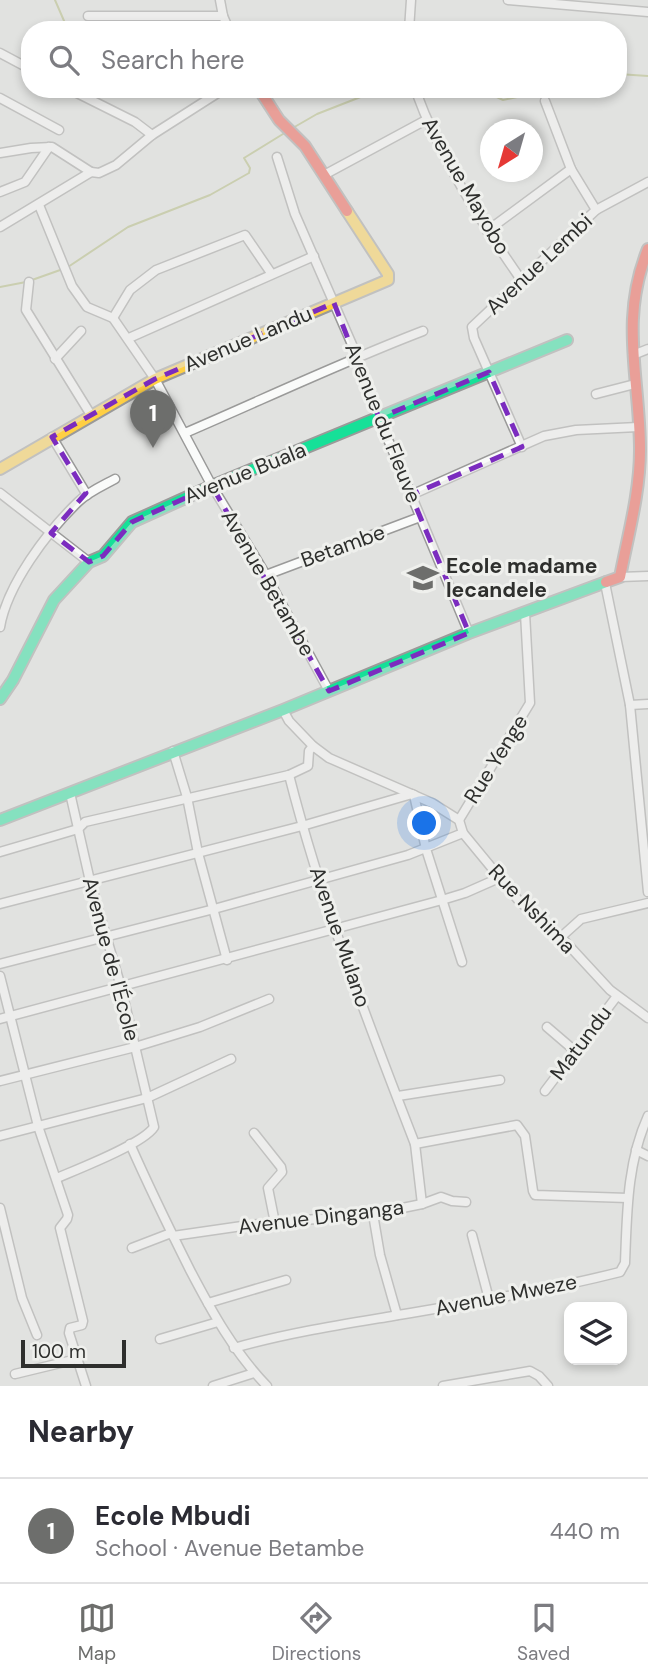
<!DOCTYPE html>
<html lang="en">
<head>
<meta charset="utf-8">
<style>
	:root { --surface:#fff; --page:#f2f2f3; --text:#2b2b33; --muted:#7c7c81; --line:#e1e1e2; --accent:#6d6e6c }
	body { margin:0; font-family:"DM Sans",sans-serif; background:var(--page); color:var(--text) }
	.controls { position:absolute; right:21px; bottom:21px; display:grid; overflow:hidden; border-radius:14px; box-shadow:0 4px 10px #0003 }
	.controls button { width:63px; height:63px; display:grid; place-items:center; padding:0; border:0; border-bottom:2px solid var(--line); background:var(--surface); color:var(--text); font:35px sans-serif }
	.compass { position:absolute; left:480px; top:119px; width:63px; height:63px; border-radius:50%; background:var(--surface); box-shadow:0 4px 10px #0003; rotate:217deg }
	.scale { position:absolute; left:21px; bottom:18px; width:105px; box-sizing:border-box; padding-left:7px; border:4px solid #2e2f2d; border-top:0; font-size:19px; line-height:24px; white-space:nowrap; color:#2e2f2d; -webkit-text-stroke:5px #eff0ed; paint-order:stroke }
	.you { position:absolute; left:425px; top:824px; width:24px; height:24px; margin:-18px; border:5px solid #fff; border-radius:50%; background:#1a73e8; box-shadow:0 0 0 10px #1a73e833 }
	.badge { display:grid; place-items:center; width:46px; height:46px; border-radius:50%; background:var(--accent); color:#fff; font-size:23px; font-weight:700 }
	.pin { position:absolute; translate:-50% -58px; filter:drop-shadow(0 2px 4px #0008) }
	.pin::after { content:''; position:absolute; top:37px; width:24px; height:21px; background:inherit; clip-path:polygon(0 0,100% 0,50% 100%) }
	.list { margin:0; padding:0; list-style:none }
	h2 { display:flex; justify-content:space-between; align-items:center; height:91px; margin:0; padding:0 28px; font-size:30px }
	h2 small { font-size:23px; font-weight:400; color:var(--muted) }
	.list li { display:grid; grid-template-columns:46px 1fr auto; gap:21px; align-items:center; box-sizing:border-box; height:105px; padding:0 28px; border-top:2px solid var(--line) }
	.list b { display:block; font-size:26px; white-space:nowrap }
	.list p { margin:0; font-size:23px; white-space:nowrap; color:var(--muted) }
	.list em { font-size:23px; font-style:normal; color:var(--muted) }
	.icon { flex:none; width:38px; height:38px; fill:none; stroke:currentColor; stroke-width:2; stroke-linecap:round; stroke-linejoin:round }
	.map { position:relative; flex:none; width:648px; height:1386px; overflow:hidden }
	.search { position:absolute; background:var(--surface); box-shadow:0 4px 10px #0003; left:21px; right:21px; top:21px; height:77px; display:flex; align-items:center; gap:18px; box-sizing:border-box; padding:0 24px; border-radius:28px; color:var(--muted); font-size:26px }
	.sheet { height:196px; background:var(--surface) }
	nav { display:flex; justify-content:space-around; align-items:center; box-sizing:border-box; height:98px; border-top:2px solid var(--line); background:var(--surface); font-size:19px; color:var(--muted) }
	nav a { display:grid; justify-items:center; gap:4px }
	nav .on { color:var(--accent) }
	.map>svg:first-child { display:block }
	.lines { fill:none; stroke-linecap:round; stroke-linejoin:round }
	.stream { stroke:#adb775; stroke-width:2 }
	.street-casing { stroke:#9a9a99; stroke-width:11 }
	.fast-casing { stroke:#9a9a99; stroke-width:14 }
	.slow-casing { stroke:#9a9a99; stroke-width:14 }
	.jam-casing { stroke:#9a9a99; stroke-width:14 }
	.street { stroke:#fafbfa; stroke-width:8 }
	.fast { stroke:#16e098; stroke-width:10 }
	.slow { stroke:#ffcf43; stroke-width:10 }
	.jam { stroke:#f24e42; stroke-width:10 }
	.marked { fill:none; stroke:#7b2cbf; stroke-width:5; stroke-dasharray:14 9; stroke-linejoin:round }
	.labels { text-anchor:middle; stroke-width:6; stroke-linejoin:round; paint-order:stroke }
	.street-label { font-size:21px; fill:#2e2f2d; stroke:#eff0ed }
	.poi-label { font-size:21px; font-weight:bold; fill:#2e2f2d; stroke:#eff0ed; text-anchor:start }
</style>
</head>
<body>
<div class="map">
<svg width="648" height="1386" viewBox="0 0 648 1386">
	<rect width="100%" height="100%" fill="#e1e2e0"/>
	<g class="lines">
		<g class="stream">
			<polyline points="55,0 68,30"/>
			<polyline points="264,30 308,23 402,27"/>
			<polyline points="618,74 648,76"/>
			<polyline points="480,89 503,100 555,89"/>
			<polyline points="291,129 317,114 381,89"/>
			<polyline points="68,267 128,227 210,195 249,173 250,168 244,158 283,134"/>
			<polyline points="32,280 63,269"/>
			<polyline points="0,287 26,282"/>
		</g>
		<defs>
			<g id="street">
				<polyline points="220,0 223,16 229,30"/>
				<polyline points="508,0 648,12"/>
				<polyline points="88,16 223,16"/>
				<polyline points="409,30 411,0"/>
				<polyline points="0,53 30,69"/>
				<polyline points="69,89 135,122 152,135"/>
				<path d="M 415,89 C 440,158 480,221 522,281"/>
				<polyline points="0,98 59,130"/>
				<polyline points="545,101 571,169 596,210"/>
				<polyline points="0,153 31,148 52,147 91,172"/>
				<polyline points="277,157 295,214 357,356 379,418 469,633"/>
				<polyline points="324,175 426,120"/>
				<polyline points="0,192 25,182 49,147"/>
				<polyline points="39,205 72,286 87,307 113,318 155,379 212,486 266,575 329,691"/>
				<polyline points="0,227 91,172 99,173 116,165 152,135 224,89"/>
				<polyline points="487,231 571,169"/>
				<polyline points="29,282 26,310 91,415"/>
				<polyline points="113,318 130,290 156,270 245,235 271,273"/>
				<polyline points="129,338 314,256"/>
				<polyline points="633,355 648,349"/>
				<polyline points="55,359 81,331"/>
				<polyline points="596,394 635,384"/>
				<path d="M 185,433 C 264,399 342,362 423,331"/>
				<polyline points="52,437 87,495"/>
				<polyline points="522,447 474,338 472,327 596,210 648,182"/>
				<polyline points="0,493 89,562"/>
				<polyline points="411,495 544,436 576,430 638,427"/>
				<polyline points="266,575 420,517"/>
				<polyline points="620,577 648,576"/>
				<polyline points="605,583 630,705 648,892"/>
				<path d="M 0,627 C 7,585 47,532 78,502 C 88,492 102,486 115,479"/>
				<polyline points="630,705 648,704"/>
				<polyline points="283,710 289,721 313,746 329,758 432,803 459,820 463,833 519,901 561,937 610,990 648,1018"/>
				<polyline points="173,751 187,797 198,853 227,960"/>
				<path d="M 289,775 C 321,901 368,1023 415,1144 L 517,1125 L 525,1136 L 533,1191 L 535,1195 L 628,1198"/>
				<polyline points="414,795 426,849 462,962"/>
				<polyline points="459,820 530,703 525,613"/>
				<polyline points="0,852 78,829 85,822 289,775 308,766 309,751 313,746"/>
				<polyline points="0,904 302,826 412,794"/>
				<polyline points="561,937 581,919 648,903"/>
				<polyline points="0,964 214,909 408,855 463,833"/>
				<polyline points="0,976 38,1126 68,1215 67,1219 60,1228 83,1321 82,1325 70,1328 69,1333 86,1386"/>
				<polyline points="0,1019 442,900 465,893 499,878"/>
				<polyline points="547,1027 575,1051"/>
				<polyline points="0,1081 135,1047 200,1027 269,999"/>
				<polyline points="545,1091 617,996"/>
				<polyline points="398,1096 500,1080"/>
				<polyline points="254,1133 281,1167 282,1172 268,1188 275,1223"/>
				<polyline points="0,1136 147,1098 231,1059"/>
				<path d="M 130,1144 C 149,1187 169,1228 190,1270 C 212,1312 234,1352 267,1386"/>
				<polyline points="415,1144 422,1204"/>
				<polyline points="636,1150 648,1156"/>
				<path d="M 57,1178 C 78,1169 143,1144 154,1127 L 121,987 L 90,881 L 70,793"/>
				<polyline points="0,1208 22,1298 37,1335"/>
				<polyline points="373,1214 380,1255 397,1315"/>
				<polyline points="472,1235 489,1299"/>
				<polyline points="173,1236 249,1225 373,1214 422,1204 441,1197 452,1201 466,1202"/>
				<polyline points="132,1248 171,1233"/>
				<polyline points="208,1303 286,1280"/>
				<polyline points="160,1339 218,1322"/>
				<path d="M 234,1348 C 287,1333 339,1325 393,1316 C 469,1303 545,1291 620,1272 L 625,1263 C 627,1213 627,1162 648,1116"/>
				<polyline points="15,1374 77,1359"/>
				<polyline points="213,1386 254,1373"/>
				<polyline points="443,1386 530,1371 539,1376 548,1386"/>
			</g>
			<g id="fast">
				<polyline points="0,699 13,680 54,600 89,562 103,556 132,522 212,486 567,340"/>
				<polyline points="0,820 283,710 469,633 606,582"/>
			</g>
			<polyline id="slow" points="0,469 155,379 388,280 388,274 347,211"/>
			<g id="jam">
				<polyline points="259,89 279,120 305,146 347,211"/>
				<path d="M 606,582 L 620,577 C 628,535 640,493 640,450 C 640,378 619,320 648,249"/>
			</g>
		</defs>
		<use href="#street" class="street-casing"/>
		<use href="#fast" class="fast-casing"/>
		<use href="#slow" class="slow-casing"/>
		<use href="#jam" class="jam-casing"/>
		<use href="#street" class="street"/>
		<use href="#fast" class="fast"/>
		<use href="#slow" class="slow"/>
		<use href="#jam" class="jam"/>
	</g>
	<path d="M0 0H648V1386H0ZM 334,303 L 379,418 L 489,372 L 522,447 L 411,495 L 469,633 L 329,691 L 212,486 L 132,522 L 103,556 L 89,562 L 51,533 L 86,493 L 52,437 L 155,379 Z" fill="#e1e2e0" fill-opacity=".55" fill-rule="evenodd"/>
	<path class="marked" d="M 334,303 L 379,418 L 489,372 L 522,447 L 411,495 L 469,633 L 329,691 L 212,486 L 132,522 L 103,556 L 89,562 L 51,533 L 86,493 L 52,437 L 155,379 Z"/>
	<defs>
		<symbol id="school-bare" viewBox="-9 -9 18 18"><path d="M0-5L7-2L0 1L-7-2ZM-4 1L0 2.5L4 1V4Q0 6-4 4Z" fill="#6d6e6c" stroke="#eff0ed" stroke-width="2.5" paint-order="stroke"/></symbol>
	</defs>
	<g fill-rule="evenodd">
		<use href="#school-bare" x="401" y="556" width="44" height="44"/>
	</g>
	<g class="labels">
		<g class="street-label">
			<text transform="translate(466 186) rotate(60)" y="7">Avenue Mayobo</text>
			<text transform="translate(539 264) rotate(-43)" y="7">Avenue Lembi</text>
			<text transform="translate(248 339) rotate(-23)" y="7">Avenue Landu</text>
			<text transform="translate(383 423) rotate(68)" y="7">Avenue du Fleuve</text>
			<text transform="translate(245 473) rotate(-22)" y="7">Avenue Buala</text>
			<text transform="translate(343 546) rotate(-20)" y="7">Betambe</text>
			<text transform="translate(268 583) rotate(60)" y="7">Avenue Betambe</text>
			<text transform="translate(496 759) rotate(-58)" y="7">Rue Yenge</text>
			<text transform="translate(532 909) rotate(46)" y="7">Rue Nshima</text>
			<text transform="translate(340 937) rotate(71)" y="7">Avenue Mulano</text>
			<text transform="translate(111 959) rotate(75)" y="7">Avenue de l'École</text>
			<text transform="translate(581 1043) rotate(-53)" y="7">Matundu</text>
			<text transform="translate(321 1217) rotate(-7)" y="7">Avenue Dinganga</text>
			<text transform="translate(506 1295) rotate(-11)" y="7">Avenue Mweze</text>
		</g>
		<g class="poi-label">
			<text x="446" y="573">Ecole madame<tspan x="446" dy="24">lecandele</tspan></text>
		</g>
	</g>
</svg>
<div class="controls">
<button><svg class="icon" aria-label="layers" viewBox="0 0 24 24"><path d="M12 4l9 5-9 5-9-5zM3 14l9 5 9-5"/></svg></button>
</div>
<svg class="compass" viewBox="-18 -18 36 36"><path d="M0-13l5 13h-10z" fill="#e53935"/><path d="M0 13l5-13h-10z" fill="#7c7c81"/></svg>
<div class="scale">100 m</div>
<div class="you"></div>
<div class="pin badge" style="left:153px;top:448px">1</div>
<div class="search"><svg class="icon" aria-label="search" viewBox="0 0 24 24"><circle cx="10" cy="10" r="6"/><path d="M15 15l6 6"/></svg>Search here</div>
</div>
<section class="sheet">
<h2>Nearby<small></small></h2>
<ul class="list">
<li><span class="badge">1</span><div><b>Ecole Mbudi</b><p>School · Avenue Betambe</p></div><em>440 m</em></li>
</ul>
</section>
<nav>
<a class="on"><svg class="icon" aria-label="map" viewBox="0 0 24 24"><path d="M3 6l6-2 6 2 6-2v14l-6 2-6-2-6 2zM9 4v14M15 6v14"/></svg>Map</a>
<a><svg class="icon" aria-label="directions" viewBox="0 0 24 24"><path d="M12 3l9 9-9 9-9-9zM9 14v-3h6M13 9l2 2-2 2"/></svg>Directions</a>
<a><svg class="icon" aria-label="saved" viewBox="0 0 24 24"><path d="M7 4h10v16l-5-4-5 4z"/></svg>Saved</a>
</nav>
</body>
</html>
